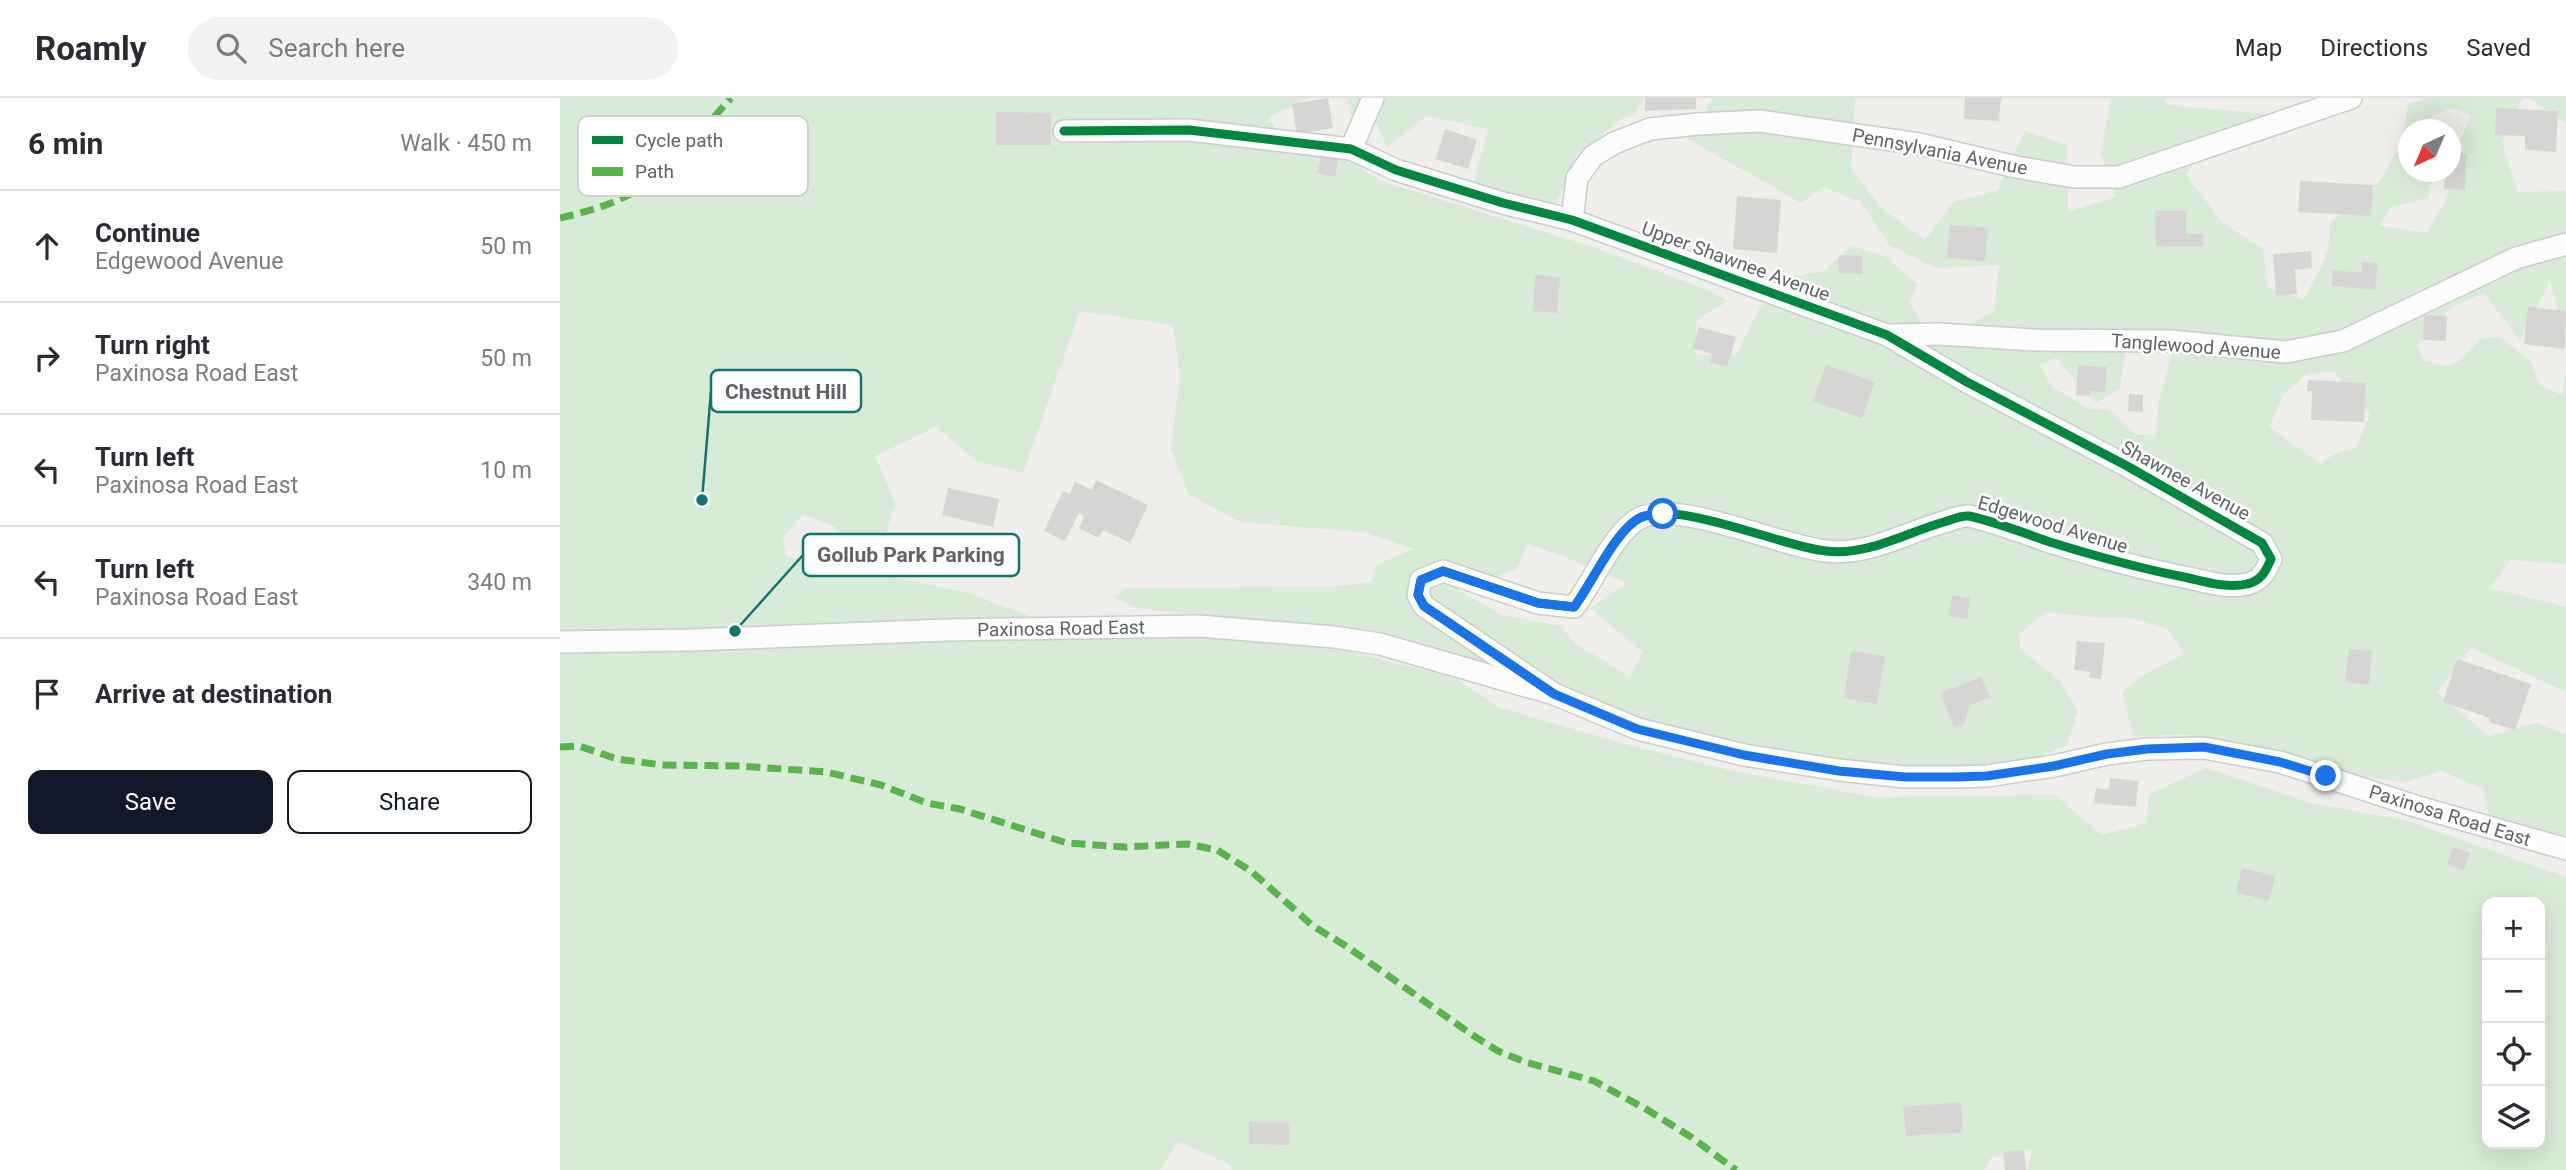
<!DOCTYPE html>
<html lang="en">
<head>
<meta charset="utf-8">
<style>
	:root { --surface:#fff; --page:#f2f2f3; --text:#2b2b33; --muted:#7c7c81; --line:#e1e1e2; --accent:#111827 }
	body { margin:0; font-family:Roboto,sans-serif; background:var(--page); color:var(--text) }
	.controls { position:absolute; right:21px; bottom:21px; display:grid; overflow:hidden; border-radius:14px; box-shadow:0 7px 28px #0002 }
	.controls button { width:63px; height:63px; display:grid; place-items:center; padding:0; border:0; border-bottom:2px solid var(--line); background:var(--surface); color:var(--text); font:35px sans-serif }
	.compass { position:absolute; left:1838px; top:21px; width:63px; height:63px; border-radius:50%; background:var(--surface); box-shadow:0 7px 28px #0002; rotate:224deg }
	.stop { position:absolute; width:21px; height:21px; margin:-16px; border:5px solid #1a73e8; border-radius:50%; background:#fff }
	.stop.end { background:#1a73e8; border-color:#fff; box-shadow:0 2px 7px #0008 }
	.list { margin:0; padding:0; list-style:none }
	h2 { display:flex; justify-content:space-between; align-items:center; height:91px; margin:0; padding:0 28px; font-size:30px }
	h2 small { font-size:23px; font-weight:400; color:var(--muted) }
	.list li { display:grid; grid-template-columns:46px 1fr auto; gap:21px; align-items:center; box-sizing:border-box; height:112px; padding:0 28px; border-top:2px solid var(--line) }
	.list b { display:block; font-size:26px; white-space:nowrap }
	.list p { margin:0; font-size:23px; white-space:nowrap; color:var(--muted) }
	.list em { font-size:23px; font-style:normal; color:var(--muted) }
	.actions { display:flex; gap:14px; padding:21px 28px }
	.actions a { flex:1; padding:16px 0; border:2px solid var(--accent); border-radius:14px; text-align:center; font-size:24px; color:var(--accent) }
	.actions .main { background:var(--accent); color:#fff }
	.icon { flex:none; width:38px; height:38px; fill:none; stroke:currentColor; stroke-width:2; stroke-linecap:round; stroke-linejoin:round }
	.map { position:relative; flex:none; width:2006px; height:1072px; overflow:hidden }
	header { display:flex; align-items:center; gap:42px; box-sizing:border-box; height:98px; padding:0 35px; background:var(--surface); border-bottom:2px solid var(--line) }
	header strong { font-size:33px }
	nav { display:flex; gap:38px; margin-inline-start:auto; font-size:24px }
	.search { width:490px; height:63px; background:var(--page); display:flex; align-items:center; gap:18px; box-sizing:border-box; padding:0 24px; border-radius:38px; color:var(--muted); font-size:26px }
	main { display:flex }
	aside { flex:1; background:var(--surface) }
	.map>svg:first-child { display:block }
	.green { fill:#d8ebd6; fill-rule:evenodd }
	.building { fill:#d6d5d3 }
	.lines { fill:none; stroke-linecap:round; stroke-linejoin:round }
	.minor-casing { stroke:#cbcccc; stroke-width:24 }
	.minor { stroke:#fdfcfc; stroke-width:21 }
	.quiet { stroke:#58b549; stroke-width:7; stroke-dasharray:14 7; stroke-linecap:butt }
	.cycleway-casing { stroke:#fff; stroke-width:13 }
	.cycleway { stroke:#00873e; stroke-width:9 }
	.route { stroke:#1a73e8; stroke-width:9 }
	.labels { text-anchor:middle; stroke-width:5; stroke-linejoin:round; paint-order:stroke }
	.street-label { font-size:19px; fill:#5f6368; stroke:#fff }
	.key { fill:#fff; stroke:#cfd0d2; stroke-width:2 }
	.key-label { font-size:19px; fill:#5f6368 }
	.leader { fill:none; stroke:#0f766e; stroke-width:2.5 }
	.callout-dot { fill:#0f766e; stroke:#fff; stroke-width:2.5 }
	.callout { fill:#fff; stroke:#0f766e; stroke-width:2.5 }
	.callout-label { font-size:21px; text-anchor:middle; font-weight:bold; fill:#5f6368 }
</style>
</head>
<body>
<header>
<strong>Roamly</strong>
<div class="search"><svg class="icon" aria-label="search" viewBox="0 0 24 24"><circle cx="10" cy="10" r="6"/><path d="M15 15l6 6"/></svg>Search here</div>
<nav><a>Map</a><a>Directions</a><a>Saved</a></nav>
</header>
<main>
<aside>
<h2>6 min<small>Walk · 450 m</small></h2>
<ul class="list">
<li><svg class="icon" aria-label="ahead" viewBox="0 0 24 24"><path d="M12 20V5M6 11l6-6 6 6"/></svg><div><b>Continue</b><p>Edgewood Avenue</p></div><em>50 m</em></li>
<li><svg class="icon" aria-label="right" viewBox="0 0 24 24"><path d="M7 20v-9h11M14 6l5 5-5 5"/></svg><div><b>Turn right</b><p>Paxinosa Road East</p></div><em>50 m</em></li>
<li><svg class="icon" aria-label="left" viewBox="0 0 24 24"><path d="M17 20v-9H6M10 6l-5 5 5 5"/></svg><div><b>Turn left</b><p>Paxinosa Road East</p></div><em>10 m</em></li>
<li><svg class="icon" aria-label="left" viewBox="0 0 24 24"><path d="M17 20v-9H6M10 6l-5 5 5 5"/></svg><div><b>Turn left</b><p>Paxinosa Road East</p></div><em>340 m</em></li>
<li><svg class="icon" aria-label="arrive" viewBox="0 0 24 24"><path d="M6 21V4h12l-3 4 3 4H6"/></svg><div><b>Arrive at destination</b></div></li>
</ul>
<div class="actions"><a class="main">Save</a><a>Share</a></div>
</aside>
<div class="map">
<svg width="2006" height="1072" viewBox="0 0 2006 1072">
	<rect width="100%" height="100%" fill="#efeeea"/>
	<g class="green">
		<path d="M 0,0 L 747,0 L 709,20 L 726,50 L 786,61 L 821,83 L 1036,150 L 1145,191 L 1169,203 L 1137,221 L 1135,257 L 1176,257 L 1200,210 L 1232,178 L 1262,174 L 1292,148 L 1325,158 L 1357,186 L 1349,204 L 1374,246 L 1434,213 L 1439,167 L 1375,170 L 1329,147 L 1301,104 L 1263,89 L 1241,105 L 1128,41 L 1153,0 L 1295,0 L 1291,71 L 1321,110 L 1365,142 L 1394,104 L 1438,92 L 1465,33 L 1507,47 L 1508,114 L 1556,99 L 1541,54 L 1551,0 L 1604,0 L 1607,7 L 1713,16 L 1634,65 L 1626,77 L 1664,126 L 1703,151 L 1708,190 L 1744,201 C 1756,178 1774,152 1769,126 L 1821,81 L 1843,42 L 1848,6 L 1868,0 L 1963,0 L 1942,44 L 1958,94 L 2006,93 L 2006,228 L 2000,222 L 1990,182 L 1960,243 L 1924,195 L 1892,209 L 1857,247 L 1865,263 L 1888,268 L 1901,262 L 1920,241 L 1940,239 L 1971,264 L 1979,287 L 2002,297 L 2006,271 L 2006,466 L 1950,462 L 1930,490 L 2006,509 L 2006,594 L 1911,550 L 1877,594 L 1929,638 L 1976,625 L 2006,636 L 2006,738 L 1989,736 L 1929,717 L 1923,691 L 1882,673 L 1846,684 L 1802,679 L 1670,644 L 1621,636 L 1573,639 L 1562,594 L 1580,579 L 1624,556 L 1608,531 L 1570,520 L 1543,520 L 1486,514 L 1459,536 L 1460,551 L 1499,582 L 1518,612 L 1507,647 L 1466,665 L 1417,673 L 1355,671 L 1288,664 L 1144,642 L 1064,614 L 874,556 L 757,527 L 654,519 L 579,510 L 553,500 L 567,490 L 772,489 L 811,484 L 816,467 L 854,451 L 803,434 L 681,424 L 628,396 L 611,350 L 620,278 L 613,227 L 520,213 L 463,375 L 417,363 L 376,329 L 315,358 L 335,405 L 315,475 L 408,495 L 472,519 L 484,538 L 613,535 L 788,553 L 894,580 L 941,610 L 1065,646 L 1173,673 L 1313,699 L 1495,697 L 1542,737 L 1586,725 L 1589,696 L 1646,670 L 1751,705 L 1848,723 L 2006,779 L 2006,1072 L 1467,1072 L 1473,1051 L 1431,1060 L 1424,1072 L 672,1072 L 667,1065 L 618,1044 L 600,1072 L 0,1072 ZM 1892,10 L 1911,17 L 1900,43 L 1903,49 L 1885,103 L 1867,135 L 1819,128 L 1831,109 L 1868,100 L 1874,74 L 1848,74 L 1848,32 L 1868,31 L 1866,21 ZM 1588,239 L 1612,257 L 1599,303 L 1596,338 L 1575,336 L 1549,312 L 1529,311 L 1491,288 L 1480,267 L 1496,260 L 1536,305 L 1560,290 L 1566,248 ZM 1774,274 L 1810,316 L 1796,350 L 1774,356 L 1761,366 L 1709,329 L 1723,297 L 1747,275 ZM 243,416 L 275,429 L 287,450 L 262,465 L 227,459 L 222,441 ZM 967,446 L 1005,459 L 1066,485 L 1030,510 L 1083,554 L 1070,579 L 1015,545 L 1000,528 L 942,517 L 897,492 L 957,471 ZM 1927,804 L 1980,804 L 1980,1046 L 1927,1046 Z"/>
		<polygon points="787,0 1085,0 1074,17 1059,22 1016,60 995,108 913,87 928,31 867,18 827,49 814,19 793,21"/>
		<polygon points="1969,0 2006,0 2006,25"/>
	</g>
	<g class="building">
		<polygon points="768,0 773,30 737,36 732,6"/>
		<polygon points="1085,0 1136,0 1136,11 1085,13"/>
		<polygon points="1405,0 1441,0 1439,23 1404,21"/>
		<polygon points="1936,10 1998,13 1996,54 1965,52 1965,38 1935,37"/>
		<polygon points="436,14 491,15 491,47 436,47"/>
		<polygon points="885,31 917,42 908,71 876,61"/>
		<polygon points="762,55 779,59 775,79 757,75"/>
		<polygon points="1890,55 1906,56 1905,92 1884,91 1885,77 1860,76 1860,74 1890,74"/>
		<polygon points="1740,83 1813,87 1811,118 1738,114"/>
		<polygon points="1177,98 1221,102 1217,155 1173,151"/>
		<polygon points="1595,113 1626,113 1626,136 1643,136 1643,148 1596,149"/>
		<polygon points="1390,127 1428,130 1425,163 1387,160"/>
		<polygon points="1751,153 1752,170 1735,172 1737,196 1716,198 1713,156"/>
		<polygon points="1279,157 1303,158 1302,176 1278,175"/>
		<polygon points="1802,164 1818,165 1815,192 1772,188 1773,172 1802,175"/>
		<polygon points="975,177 1000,179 997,215 973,213"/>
		<polygon points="1968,209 2006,213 2005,251 1964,246"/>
		<polygon points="1864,217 1887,218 1886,243 1863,242"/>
		<polygon points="1139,229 1176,239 1167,269 1150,264 1152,256 1132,250"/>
		<polygon points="1266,267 1315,284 1302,320 1253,303"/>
		<polygon points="1518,267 1547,269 1545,294 1530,293 1530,298 1516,297"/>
		<polygon points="1748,282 1806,285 1804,324 1751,322 1752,293 1747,293"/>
		<polygon points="1569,296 1583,297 1583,314 1568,313"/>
		<polygon points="536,382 588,407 570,445 543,432 539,440 519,430 524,418 519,415 505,443 484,433 503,393 510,396 515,384 532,392"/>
		<polygon points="388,390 439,401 433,429 382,417"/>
		<polygon points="1392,497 1410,500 1407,521 1388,518"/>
		<polygon points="1517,543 1545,545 1541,581 1529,580 1530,574 1514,572"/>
		<polygon points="1789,551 1812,553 1809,587 1785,584"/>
		<polygon points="1291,553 1325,558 1317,606 1284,600"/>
		<polygon points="1897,561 1971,586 1955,632 1929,624 1930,620 1883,604"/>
		<polygon points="1421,579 1430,599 1410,607 1405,625 1394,629 1380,595"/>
		<polygon points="1550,680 1578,683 1576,709 1534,705 1536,690 1549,692"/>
		<polygon points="1893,749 1910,755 1904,772 1887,766"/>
		<polygon points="1682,770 1715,778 1709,803 1676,794"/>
		<polygon points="1401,1004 1403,1034 1346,1038 1343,1009"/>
		<polygon points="689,1024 729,1025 729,1047 689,1046"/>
		<polygon points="1464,1052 1466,1072 1445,1072 1443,1054"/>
	</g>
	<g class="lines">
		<defs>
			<g id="minor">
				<path d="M 504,33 L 629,32 L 791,51 L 836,72 L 943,105 L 1012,122 L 1327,237 L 1407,284 L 1567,368 L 1702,445 L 1711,461 C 1706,473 1701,483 1687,486 C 1667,491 1643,483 1624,479 C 1578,470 1535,458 1490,444 C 1464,435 1436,424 1409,418 C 1401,417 1391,422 1384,424 C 1345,435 1308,458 1266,453 C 1222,449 1118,401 1080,420 C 1054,433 1032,486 1014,509 L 978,505 L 883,473 L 861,482 L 858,497 L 864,508 L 994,596"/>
				<polyline points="791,51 813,0"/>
				<polyline points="1012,122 1017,80 1033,58 1054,45 1090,31 1138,26 1200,23 1359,46 1456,69 1514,79 1559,79 1791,0"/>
				<polyline points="1328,237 1379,236 1474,242 1610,243 1726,254 1783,243 1956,160 2006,146"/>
				<polyline points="0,544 131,542 387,532 639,528 774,539 820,546 994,596 1078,631 1184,657 1279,672 1345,679 1396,679 1427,678 1494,668 1547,656 1587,651 1644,650 1720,664 1855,708 2006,751"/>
			</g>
		</defs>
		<use href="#minor" class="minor-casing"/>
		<use href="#minor" class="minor"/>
		<g class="quiet">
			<path d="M 0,120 C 26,114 55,106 77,92 C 114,68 142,32 171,0"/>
			<polyline points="0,649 19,648 57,661 102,667 180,668 266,674 321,687 367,705 400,711 507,745 565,749 627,746 657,752 691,773 753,828 786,848 911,936 938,953 965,964 1034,983 1086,1011 1131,1039 1176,1072"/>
		</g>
		<defs>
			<path id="cycleway" d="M 504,33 L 629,32 L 791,51 L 836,72 L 943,105 L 1012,122 L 1327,237 L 1407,284 L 1567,368 L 1702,445 L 1711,461 C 1706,473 1701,483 1687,486 C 1667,491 1643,483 1624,479 C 1578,470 1535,458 1490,444 C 1464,435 1436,424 1409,418 C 1401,417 1391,422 1384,424 C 1345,435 1308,458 1266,453 C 1222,449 1118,401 1080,420 C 1054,433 1032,486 1014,509 L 978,505 L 883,473 L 861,482 L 858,497 L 864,508 L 994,596"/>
		</defs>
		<use href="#cycleway" class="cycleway-casing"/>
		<use href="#cycleway" class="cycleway"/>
	</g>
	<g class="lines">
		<path class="route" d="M 1103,416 C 1096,417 1086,417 1081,419 C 1057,430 1031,487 1014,509 L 978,505 L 883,473 L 861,482 L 858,497 L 864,508 L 994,596 L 1077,631 L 1184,657 L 1279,673 L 1345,679 L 1396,679 L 1427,678 L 1494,668 L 1547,656 L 1587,651 L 1644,649 L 1720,664 L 1766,678"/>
	</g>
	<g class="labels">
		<g class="street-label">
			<text transform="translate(1380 53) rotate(11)" y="7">Pennsylvania Avenue</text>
			<text transform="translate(1176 163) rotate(20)" y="7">Upper Shawnee Avenue</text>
			<text transform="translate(1636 248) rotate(4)" y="7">Tanglewood Avenue</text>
			<text transform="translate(1626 382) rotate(29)" y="7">Shawnee Avenue</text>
			<text transform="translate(1493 426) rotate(17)" y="7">Edgewood Avenue</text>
			<text transform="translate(501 530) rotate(-1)" y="7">Paxinosa Road East</text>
			<text transform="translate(1890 717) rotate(17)" y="7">Paxinosa Road East</text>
		</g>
	</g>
	<rect x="18" y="18" width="230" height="80" rx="10" class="key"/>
	<rect x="32" y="38" width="31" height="8" fill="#00873e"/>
	<rect x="32" y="69" width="31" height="9" fill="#58b549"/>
	<g class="key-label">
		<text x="75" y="49">Cycle path</text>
		<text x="75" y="80">Path</text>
	</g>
	<path class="leader" d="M142 402L151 293M175 533L243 457"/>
	<g class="callout-dot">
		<circle cx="142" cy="402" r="7"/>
		<circle cx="175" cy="533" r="7"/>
	</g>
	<g class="callout">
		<rect x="151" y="272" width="150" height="42" rx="7"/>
		<rect x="243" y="436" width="216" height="42" rx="7"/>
	</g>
	<g class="callout-label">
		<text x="226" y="301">Chestnut Hill</text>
		<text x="351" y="464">Gollub Park Parking</text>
	</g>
</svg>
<div class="controls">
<button>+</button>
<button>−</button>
<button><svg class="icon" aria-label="locate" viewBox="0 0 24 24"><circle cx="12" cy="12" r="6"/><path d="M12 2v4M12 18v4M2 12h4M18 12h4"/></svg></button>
<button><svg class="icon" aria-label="layers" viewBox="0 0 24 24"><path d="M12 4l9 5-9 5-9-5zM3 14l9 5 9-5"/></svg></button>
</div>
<svg class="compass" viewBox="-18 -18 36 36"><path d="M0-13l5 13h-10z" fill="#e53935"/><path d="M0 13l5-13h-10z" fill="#7c7c81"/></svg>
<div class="stop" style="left:1103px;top:416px"></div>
<div class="stop end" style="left:1766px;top:678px"></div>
</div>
</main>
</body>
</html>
